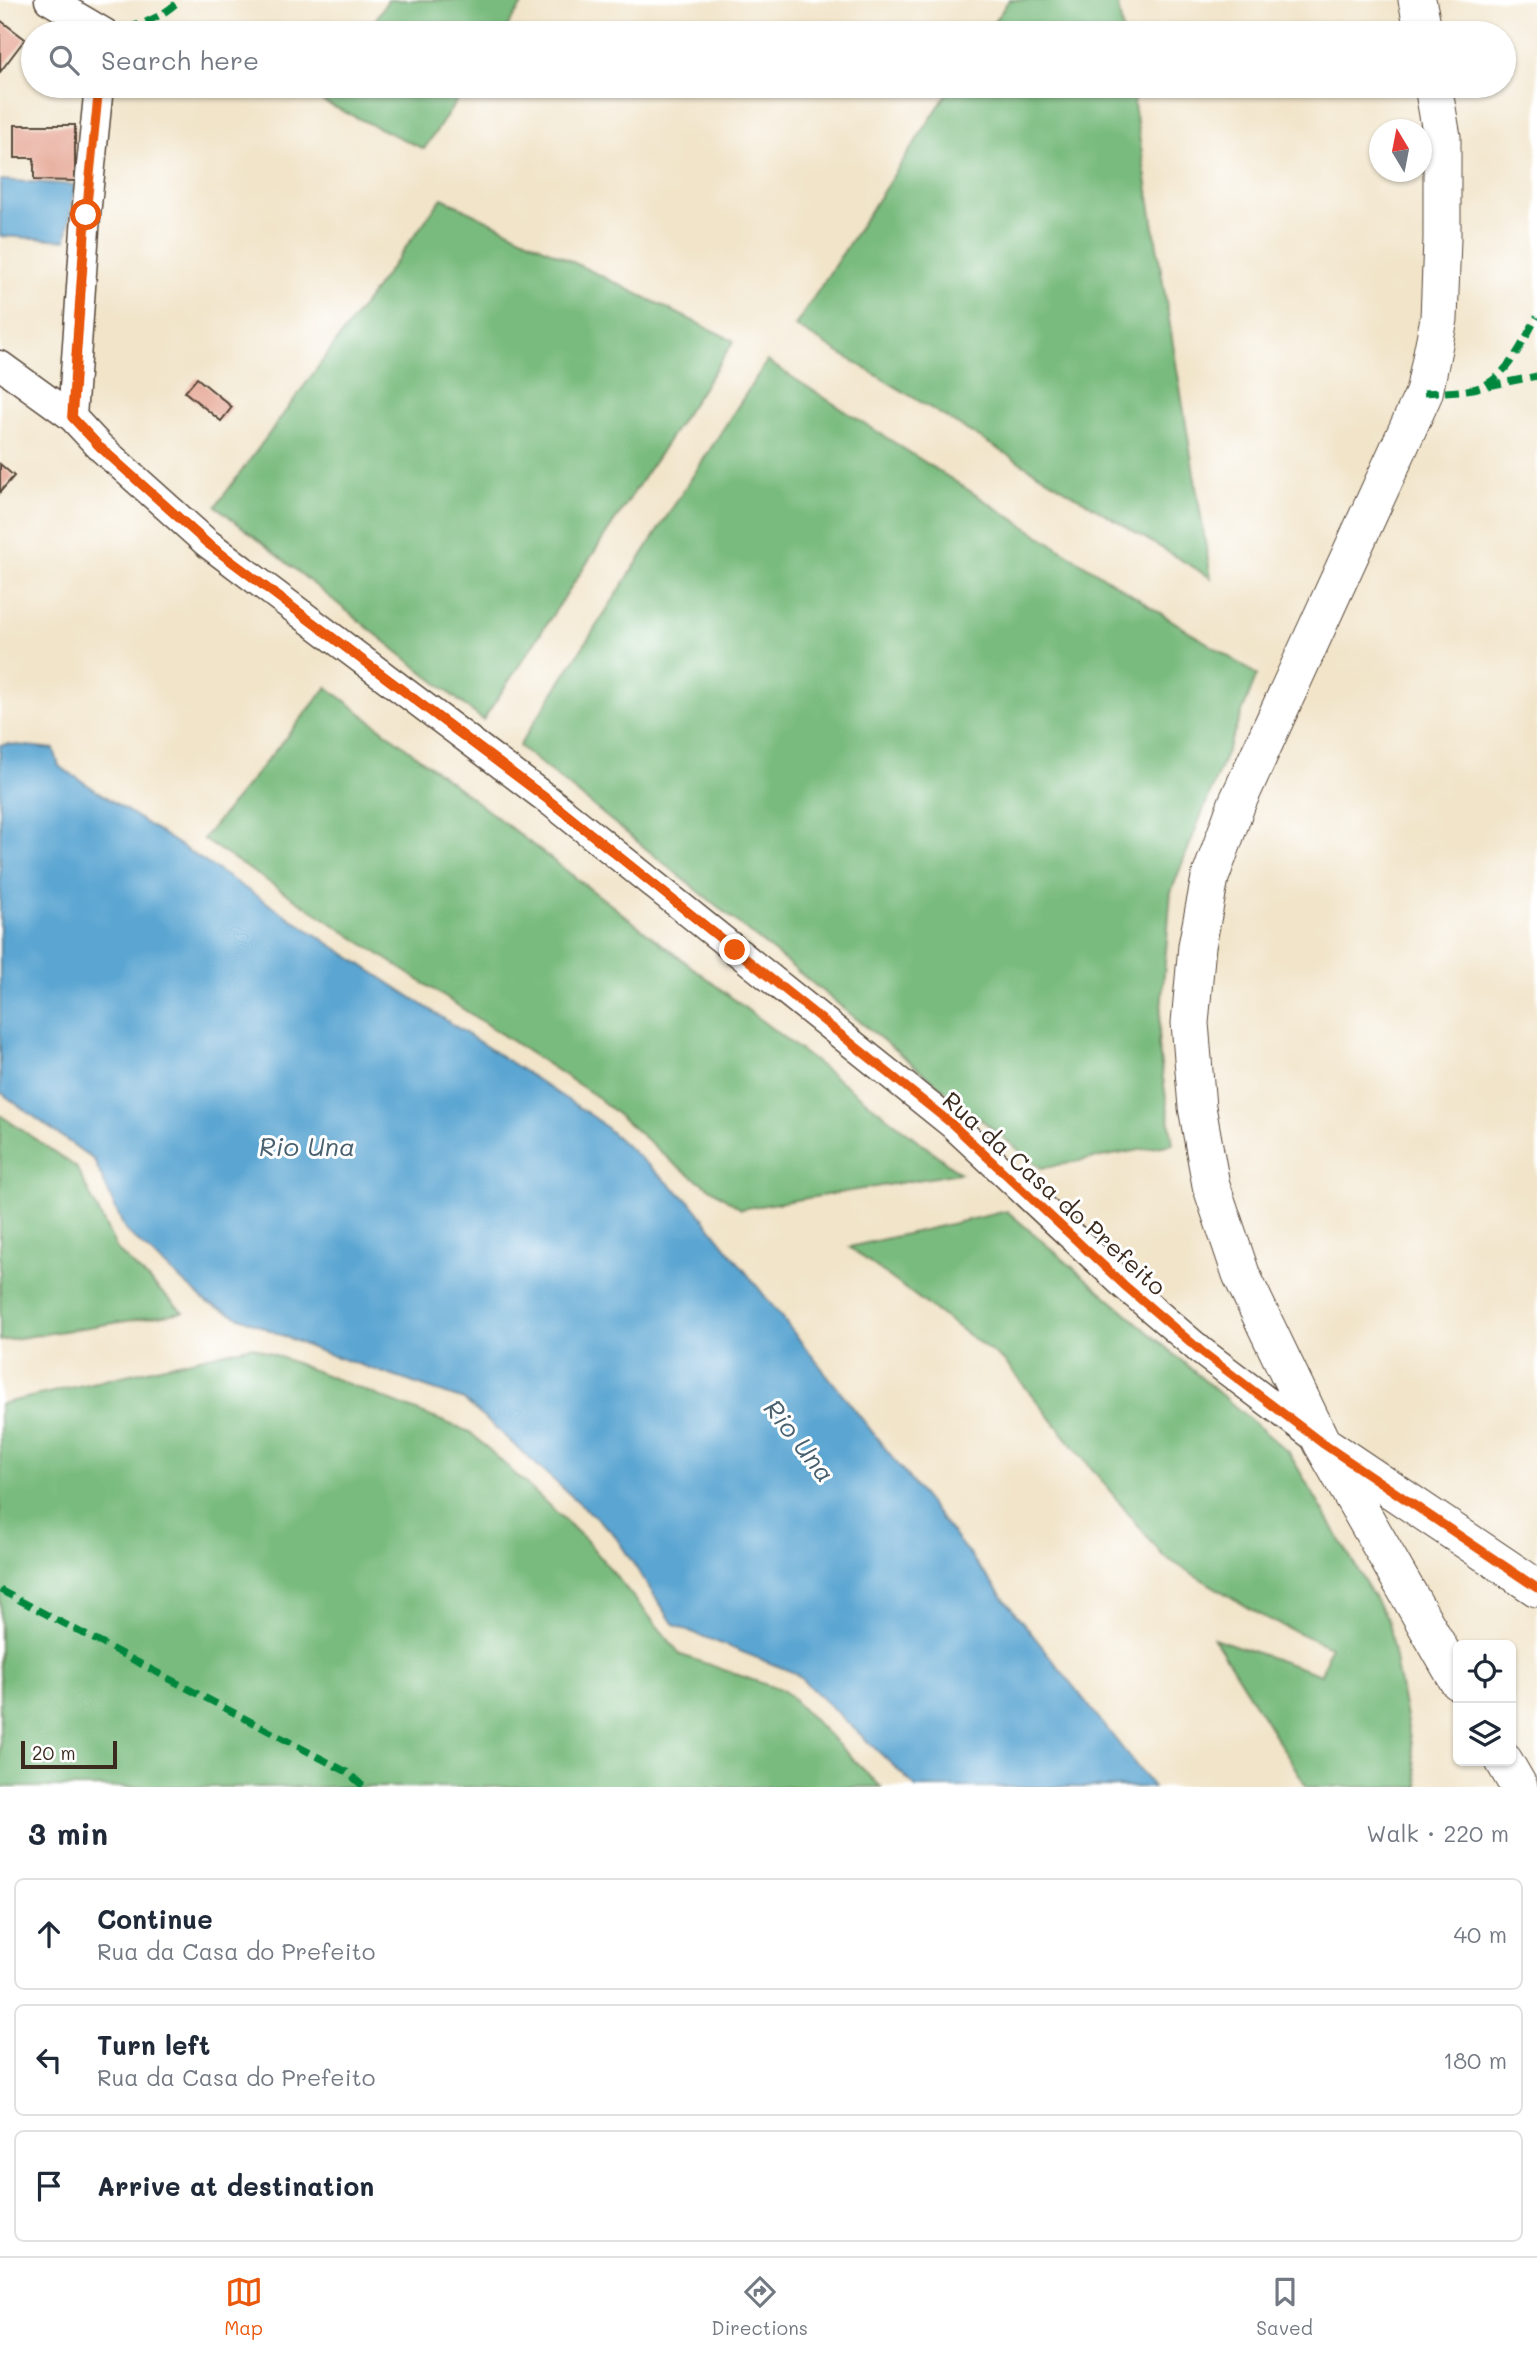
<!DOCTYPE html>
<html lang="en">
<head>
<meta charset="utf-8">
<style>
	:root { --surface:#fff; --page:#f2f2f3; --text:#1f2937; --muted:#747a83; --line:#e0e1e3; --accent:#ea580c }
	body { margin:0; font-family:Mali,sans-serif; background:var(--page); color:var(--text) }
	.controls { position:absolute; right:21px; bottom:21px; display:grid; overflow:hidden; border-radius:10px; box-shadow:0 2px 5px #0004 }
	.controls button { width:63px; height:63px; display:grid; place-items:center; padding:0; border:0; border-bottom:2px solid var(--line); background:var(--surface); color:var(--text); font:35px sans-serif }
	.compass { position:absolute; left:1369px; top:119px; width:63px; height:63px; border-radius:50%; background:var(--surface); box-shadow:0 2px 5px #0004; rotate:350deg }
	.scale { position:absolute; left:21px; bottom:18px; width:96px; box-sizing:border-box; padding-left:7px; border:4px solid #3b2a1e; border-top:0; font-size:19px; line-height:24px; white-space:nowrap; color:#3b2a1e; -webkit-text-stroke:5px #fff; paint-order:stroke }
	.stop { position:absolute; width:21px; height:21px; margin:-16px; border:5px solid #ea580c; border-radius:50%; background:#fff }
	.stop.end { background:#ea580c; border-color:#fff; box-shadow:0 2px 7px #0008 }
	.list { margin:0; padding:0; list-style:none }
	h2 { display:flex; justify-content:space-between; align-items:center; height:91px; margin:0; padding:0 28px; font-size:30px }
	h2 small { font-size:23px; font-weight:400; color:var(--muted) }
	.list li { display:grid; grid-template-columns:46px 1fr auto; gap:21px; align-items:center; box-sizing:border-box; height:112px; margin:0 14px 14px; padding:0 14px; border:2px solid var(--line); border-radius:10px }
	.list b { display:block; font-size:26px; white-space:nowrap }
	.list p { margin:0; font-size:23px; white-space:nowrap; color:var(--muted) }
	.list em { font-size:23px; font-style:normal; color:var(--muted) }
	.icon { flex:none; width:38px; height:38px; fill:none; stroke:currentColor; stroke-width:2; stroke-linecap:round; stroke-linejoin:round }
	.map { position:relative; flex:none; width:1537px; height:1787px; overflow:hidden }
	.search { position:absolute; background:var(--surface); box-shadow:0 2px 5px #0004; left:21px; right:21px; top:21px; height:77px; display:flex; align-items:center; gap:18px; box-sizing:border-box; padding:0 24px; border-radius:38px; color:var(--muted); font-size:26px }
	.sheet { height:469px; background:var(--surface) }
	nav { display:flex; justify-content:space-around; align-items:center; box-sizing:border-box; height:98px; border-top:2px solid var(--line); background:var(--surface); font-size:19px; color:var(--muted) }
	nav a { display:grid; justify-items:center; gap:4px }
	nav .on { color:var(--accent) }
	.map>svg:first-child { display:block }
	.forest { fill:#79bb7e; stroke:#5a724e; stroke-width:2 }
	.water { fill:#5aa5d2; stroke:#4a6878; stroke-width:2 }
	.building { fill:#e4a08d }
	.lines { fill:none; stroke-linecap:round; stroke-linejoin:round }
	.minor-casing { stroke:#564638; stroke-width:31 }
	.tertiary-casing { stroke:#564638; stroke-width:39 }
	.minor { stroke:#fff; stroke-width:28 }
	.tertiary { stroke:#fff; stroke-width:37 }
	.quiet { stroke:#00873e; stroke-width:7; stroke-dasharray:14 7; stroke-linecap:butt }
	.cycleway-casing { stroke:#fff; stroke-width:13 }
	.cycleway { stroke:#e8590c; stroke-width:9 }
	.route { stroke:#ea580c; stroke-width:9 }
	.labels { text-anchor:middle; stroke-width:6; stroke-linejoin:round; paint-order:stroke }
	.street-label { font-size:24px; fill:#3b2a1e; stroke:#fff }
	.water-label { font-size:26px; font-style:italic; fill:#49616f; stroke:#fff }
</style>
</head>
<body>
<div class="map">
<svg width="1537" height="1787" viewBox="0 0 1537 1787">
	<rect width="100%" height="100%" fill="#fff"/>
	<filter id="ink" filterUnits="userSpaceOnUse"><feTurbulence type="fractalNoise" baseFrequency=".0143" numOctaves="2"/><feDisplacementMap in="SourceGraphic" scale="14" xChannelSelector="R" yChannelSelector="G"/><feConvolveMatrix kernelMatrix="1 2 1 2 8 2 1 2 1" color-interpolation-filters="sRGB"/></filter>
	<filter id="wash" filterUnits="userSpaceOnUse"><feTurbulence type="fractalNoise" baseFrequency=".00686" numOctaves="4" result="noise"/><feDisplacementMap in="SourceGraphic" scale="28" xChannelSelector="R" yChannelSelector="G"/><feGaussianBlur stdDeviation="1.57" result="paint"/><feColorMatrix in="noise" values="0 0 0 0 0 0 0 0 0 0 0 0 0 0 0 0 0 1.4 0 .05"/><feComposite in="paint" operator="in"/></filter>
	<g filter="url(#wash)">
		<rect width="100%" height="100%" fill="#f1e4c9"/>
		<g class="forest">
			<polygon points="388,0 525,0 503,33 367,33"/>
			<polygon points="1009,0 1117,0 1123,33 987,33"/>
			<polygon points="333,86 467,86 424,149 323,102"/>
			<polygon points="952,86 1131,86 1211,578 795,326"/>
			<polygon points="442,198 734,341 483,720 216,506"/>
			<polygon points="767,361 1257,675 1171,892 1158,1045 1173,1144 1041,1168 519,746"/>
			<polygon points="327,687 960,1173 741,1209 677,1166 596,1096 203,839"/>
			<polygon points="0,1115 76,1167 118,1251 183,1312 0,1341"/>
			<polygon points="1007,1211 1289,1453 1388,1621 1419,1787 1307,1787 1214,1638 1321,1675 1330,1647 1266,1618 1163,1556 1005,1362 849,1247"/>
			<polygon points="252,1346 470,1432 586,1540 681,1655 784,1691 881,1787 0,1787 0,1404"/>
		</g>
		<g class="water">
			<polygon points="0,180 75,185 66,240 0,236"/>
			<polygon points="8,744 54,749 59,766 595,1118 692,1204 1153,1787 916,1787 795,1673 674,1625 613,1533 464,1400 316,1350 207,1303 125,1230 94,1160 0,1092 0,745"/>
		</g>
		<g id="blocks">
			<g class="building">
				<polygon points="0,20 25,39 0,72"/>
				<polygon points="15,125 75,125 75,181 34,180 34,158 15,158"/>
				<polygon points="197,378 232,407 221,421 185,392"/>
				<polygon points="0,464 14,476 0,492"/>
			</g>
		</g>
	</g>
	<g filter="url(#ink)">
		<use href="#blocks" fill-opacity="0" stroke="#564638" stroke-width="2"/>
		<g class="lines">
			<defs>
				<g id="minor">
					<polyline points="49,0 105,33"/>
					<polyline points="99,86 86,215 72,417 100,447 207,543 551,802 952,1124 1124,1285 1201,1351 1321,1442"/>
					<polyline points="0,365 72,417"/>
				</g>
				<g id="tertiary">
					<polyline points="1417,0 1424,33"/>
					<polyline points="1433,86 1442,137 1442,239 1439,319 1424,393 1237,803 1210,878 1197,946 1190,1023 1197,1107 1211,1185 1241,1274 1322,1443 1458,1681"/>
					<polyline points="1329,1448 1537,1588"/>
					<polyline points="1504,1761 1519,1787"/>
				</g>
			</defs>
			<use href="#minor" class="minor-casing"/>
			<use href="#tertiary" class="tertiary-casing"/>
			<use href="#minor" class="minor"/>
			<use href="#tertiary" class="tertiary"/>
			<g class="quiet">
				<path d="M 105,33 C 134,27 158,21 180,0"/>
				<polyline points="1488,386 1537,376"/>
				<path d="M 1424,393 C 1440,392 1457,392 1473,389 C 1506,382 1522,343 1537,317"/>
				<polyline points="0,1590 347,1772 364,1787"/>
			</g>
			<defs>
				<polyline id="cycleway" points="99,86 86,215 72,417 100,447 207,543 551,802 952,1124 1124,1285 1201,1351 1322,1443 1537,1588"/>
			</defs>
			<use href="#cycleway" class="cycleway-casing"/>
			<use href="#cycleway" class="cycleway"/>
		</g>
	</g>
	<g class="lines" filter="url(#ink)">
		<polyline class="route" points="86,215 72,417 100,447 207,543 551,802 735,950"/>
	</g>
	<g class="labels">
		<g class="street-label">
			<text transform="translate(1054 1194) rotate(42)" y="8">Rua da Casa do Prefeito</text>
		</g>
		<g class="water-label">
			<text x="307" y="1156">Rio Una</text>
			<text transform="translate(799 1441) rotate(52)" y="9">Rio Una</text>
		</g>
	</g>
</svg>
<div class="controls">
<button><svg class="icon" aria-label="locate" viewBox="0 0 24 24"><circle cx="12" cy="12" r="6"/><path d="M12 2v4M12 18v4M2 12h4M18 12h4"/></svg></button>
<button><svg class="icon" aria-label="layers" viewBox="0 0 24 24"><path d="M12 4l9 5-9 5-9-5zM3 14l9 5 9-5"/></svg></button>
</div>
<svg class="compass" viewBox="-18 -18 36 36"><path d="M0-13l5 13h-10z" fill="#e53935"/><path d="M0 13l5-13h-10z" fill="#747a83"/></svg>
<div class="scale">20 m</div>
<div class="stop" style="left:86px;top:215px"></div>
<div class="stop end" style="left:735px;top:950px"></div>
<div class="search"><svg class="icon" aria-label="search" viewBox="0 0 24 24"><circle cx="10" cy="10" r="6"/><path d="M15 15l6 6"/></svg>Search here</div>
</div>
<section class="sheet">
<h2>3 min<small>Walk · 220 m</small></h2>
<ul class="list">
<li><svg class="icon" aria-label="ahead" viewBox="0 0 24 24"><path d="M12 20V5M6 11l6-6 6 6"/></svg><div><b>Continue</b><p>Rua da Casa do Prefeito</p></div><em>40 m</em></li>
<li><svg class="icon" aria-label="left" viewBox="0 0 24 24"><path d="M17 20v-9H6M10 6l-5 5 5 5"/></svg><div><b>Turn left</b><p>Rua da Casa do Prefeito</p></div><em>180 m</em></li>
<li><svg class="icon" aria-label="arrive" viewBox="0 0 24 24"><path d="M6 21V4h12l-3 4 3 4H6"/></svg><div><b>Arrive at destination</b></div></li>
</ul>
</section>
<nav>
<a class="on"><svg class="icon" aria-label="map" viewBox="0 0 24 24"><path d="M3 6l6-2 6 2 6-2v14l-6 2-6-2-6 2zM9 4v14M15 6v14"/></svg>Map</a>
<a><svg class="icon" aria-label="directions" viewBox="0 0 24 24"><path d="M12 3l9 9-9 9-9-9zM9 14v-3h6M13 9l2 2-2 2"/></svg>Directions</a>
<a><svg class="icon" aria-label="saved" viewBox="0 0 24 24"><path d="M7 4h10v16l-5-4-5 4z"/></svg>Saved</a>
</nav>
</body>
</html>
